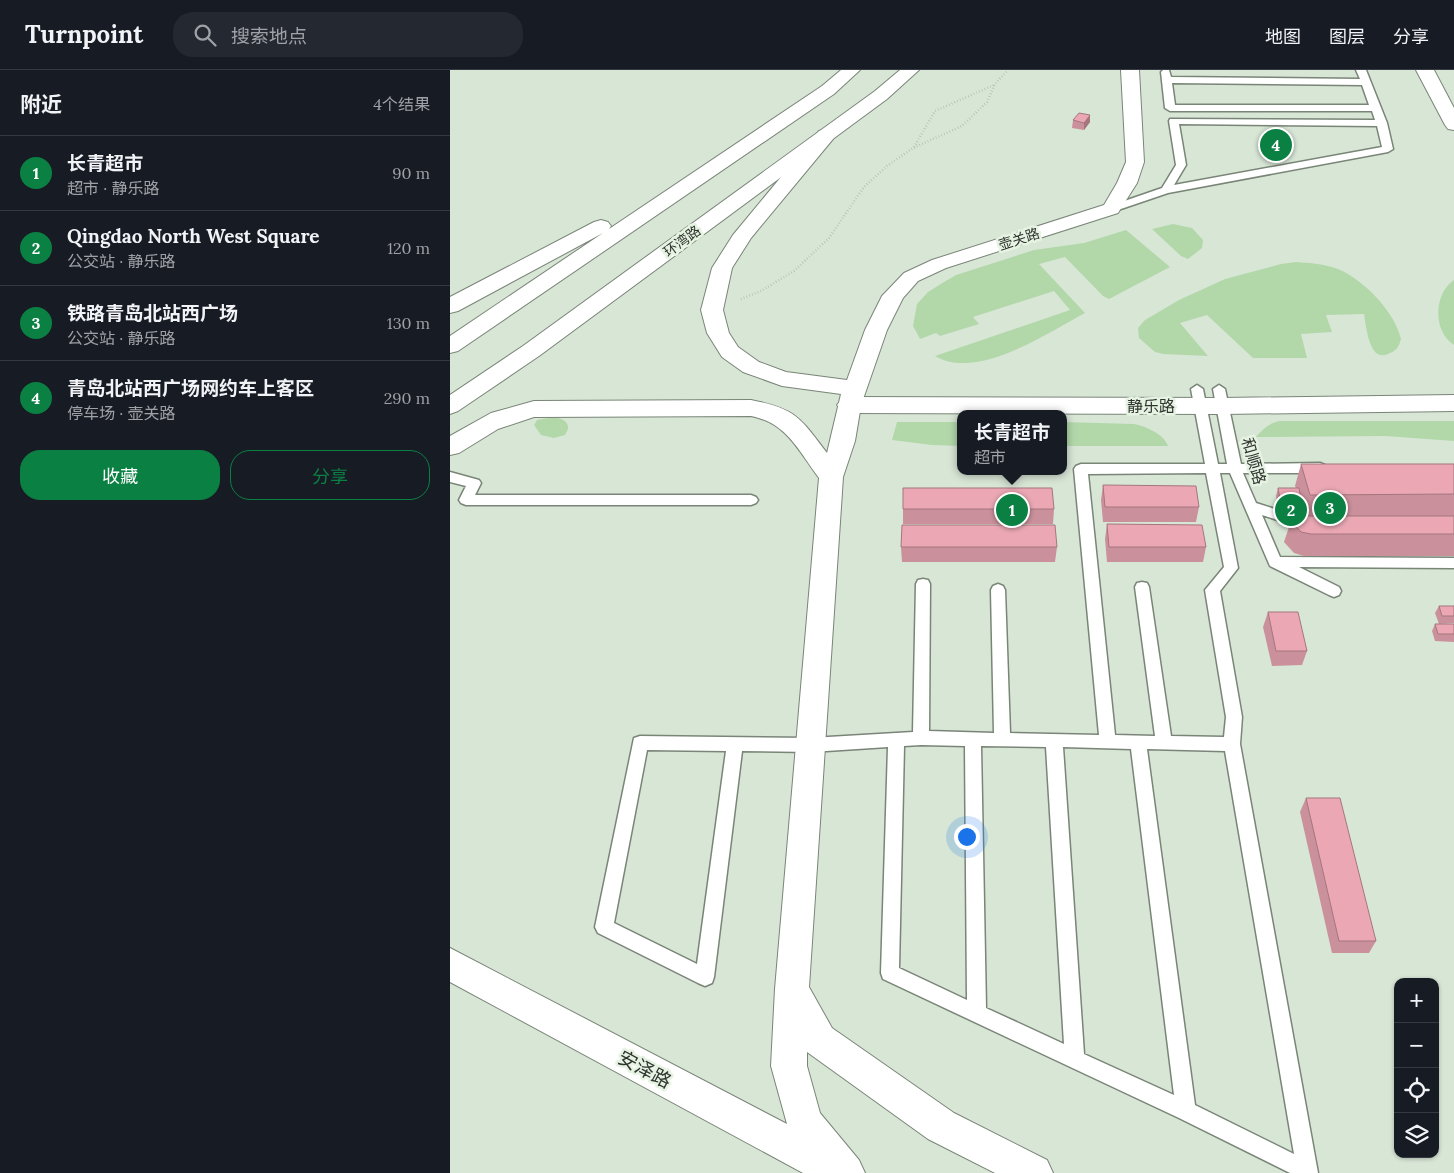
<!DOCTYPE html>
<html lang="zh">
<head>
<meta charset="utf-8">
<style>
	:root { --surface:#171b24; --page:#242831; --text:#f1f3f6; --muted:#9ea1a6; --line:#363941; --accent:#0b8043 }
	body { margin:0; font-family:Lora,"Noto Sans SC",serif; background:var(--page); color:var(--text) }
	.controls { position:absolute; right:15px; bottom:15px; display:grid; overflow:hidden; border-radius:10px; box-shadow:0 1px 4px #0004 }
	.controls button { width:45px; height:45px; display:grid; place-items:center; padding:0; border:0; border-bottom:1px solid var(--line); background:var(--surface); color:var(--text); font:25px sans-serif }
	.you { position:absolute; left:516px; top:766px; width:18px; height:18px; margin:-12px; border:4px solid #fff; border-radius:50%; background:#1a73e8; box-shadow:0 0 0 8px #1a73e833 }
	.badge { display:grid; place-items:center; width:32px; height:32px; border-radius:50%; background:var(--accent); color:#fff; font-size:16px; font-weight:700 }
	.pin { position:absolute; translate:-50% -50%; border:2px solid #fff; box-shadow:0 1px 5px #0006 }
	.popup { position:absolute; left:507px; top:340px; width:110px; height:65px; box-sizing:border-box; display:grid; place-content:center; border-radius:10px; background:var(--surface); filter:drop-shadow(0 1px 4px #0005); font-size:16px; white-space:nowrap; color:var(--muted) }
	.popup b { font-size:19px; color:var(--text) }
	.popup::after { content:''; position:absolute; left:50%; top:100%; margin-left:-10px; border:10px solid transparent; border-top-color:var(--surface) }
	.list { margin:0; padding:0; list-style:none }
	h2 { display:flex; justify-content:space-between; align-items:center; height:65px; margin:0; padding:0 20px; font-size:21px }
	h2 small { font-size:16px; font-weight:400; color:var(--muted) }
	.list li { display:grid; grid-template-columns:32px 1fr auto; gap:15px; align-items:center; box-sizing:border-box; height:75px; padding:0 20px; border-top:1px solid var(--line) }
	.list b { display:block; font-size:19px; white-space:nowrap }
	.list p { margin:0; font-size:16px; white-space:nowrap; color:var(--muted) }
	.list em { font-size:16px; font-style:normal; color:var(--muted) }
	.actions { display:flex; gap:10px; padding:15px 20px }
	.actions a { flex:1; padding:11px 0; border:1px solid var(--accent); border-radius:20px; text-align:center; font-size:18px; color:var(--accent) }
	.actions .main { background:var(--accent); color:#fff }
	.icon { flex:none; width:28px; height:28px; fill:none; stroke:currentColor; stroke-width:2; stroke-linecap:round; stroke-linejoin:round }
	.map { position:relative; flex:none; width:1004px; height:1103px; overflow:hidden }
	header { display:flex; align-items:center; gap:30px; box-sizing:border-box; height:70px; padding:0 25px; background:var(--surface); border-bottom:1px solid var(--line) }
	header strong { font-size:24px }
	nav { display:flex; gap:28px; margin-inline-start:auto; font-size:18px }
	.search { width:350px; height:45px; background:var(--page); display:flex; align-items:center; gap:12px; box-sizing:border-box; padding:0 18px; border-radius:20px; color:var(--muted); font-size:19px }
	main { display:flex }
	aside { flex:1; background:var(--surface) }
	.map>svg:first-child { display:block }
	.green { fill:#b2d8aa }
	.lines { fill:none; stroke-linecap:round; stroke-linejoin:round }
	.service-casing { stroke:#798577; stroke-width:3 }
	.minor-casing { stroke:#798577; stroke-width:2 }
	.tertiary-casing { stroke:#798577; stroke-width:2 }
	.trunk-casing { stroke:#798577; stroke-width:2 }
	.path { stroke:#a5b0a3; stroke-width:2.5; stroke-dasharray:0.5 2.5; stroke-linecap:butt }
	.service { fill:#fff; fill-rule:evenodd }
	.minor { fill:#fff; fill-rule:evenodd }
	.tertiary { fill:#fff; fill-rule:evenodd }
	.trunk { fill:#fff; fill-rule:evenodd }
	.wall { fill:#ca909b }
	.shaded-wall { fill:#a4767e }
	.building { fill:#eba8b4; stroke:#a4767e }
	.labels { text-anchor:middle; stroke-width:5; stroke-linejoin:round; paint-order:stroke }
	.far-street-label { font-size:14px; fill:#2f342e; stroke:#e6f3e3 }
	.street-label { font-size:16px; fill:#2f342e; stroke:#e6f3e3 }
	.near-street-label { font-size:19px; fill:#2f342e; stroke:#e6f3e3 }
</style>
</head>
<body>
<header>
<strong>Turnpoint</strong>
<div class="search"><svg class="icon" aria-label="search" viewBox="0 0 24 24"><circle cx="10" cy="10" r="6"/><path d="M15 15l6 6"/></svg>搜索地点</div>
<nav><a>地图</a><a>图层</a><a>分享</a></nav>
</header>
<main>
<aside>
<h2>附近<small>4个结果</small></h2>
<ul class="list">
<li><span class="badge">1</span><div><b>长青超市</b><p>超市 · 静乐路</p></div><em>90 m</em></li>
<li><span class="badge">2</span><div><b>Qingdao North West Square</b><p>公交站 · 静乐路</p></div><em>120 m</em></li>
<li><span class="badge">3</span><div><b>铁路青岛北站西广场</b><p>公交站 · 静乐路</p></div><em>130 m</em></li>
<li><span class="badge">4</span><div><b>青岛北站西广场网约车上客区</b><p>停车场 · 壶关路</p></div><em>290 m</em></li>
</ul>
<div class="actions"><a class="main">收藏</a><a>分享</a></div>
</aside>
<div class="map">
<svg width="1004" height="1103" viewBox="0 0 1004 1103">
	<rect width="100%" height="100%" fill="#d8e6d6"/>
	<g class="green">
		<polygon points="723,154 742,158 753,170 752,178 738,189 731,186 702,159"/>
		<path d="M 676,160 L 720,197 L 659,229 L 653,226 L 615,187 L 589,194 L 635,243 C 597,263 528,311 485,286 L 620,240 L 604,221 L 523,247 L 529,254 L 490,266 L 486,263 L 470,269 L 463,256 L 467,234 L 478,222 L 494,212 L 506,205 L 584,180 L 634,173 Z"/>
		<path d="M 846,192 C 861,193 874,194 888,199 C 914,210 945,242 951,269 C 949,277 946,281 938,284 C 919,293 916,255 914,244 L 876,245 L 882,262 L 851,264 L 857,288 L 803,288 L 757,245 L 730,253 L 758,286 L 713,284 L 705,282 L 689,268 L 688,258 L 695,250 L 729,230 L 775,209 L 831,194 Z"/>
		<path d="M 1004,210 L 1004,275 C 983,262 983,224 1004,210 Z"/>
		<path d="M 104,347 C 111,348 119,351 118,359 L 115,365 L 104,368 L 91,365 L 84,355 L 87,350 Z"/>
		<path d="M 830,351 L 1004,351 L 1004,371 L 935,366 L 806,367 C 813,359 819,353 830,351 Z"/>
		<polygon points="447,352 511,352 511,376 482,375 442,370"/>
		<path d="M 613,352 L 684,354 C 695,356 714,364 718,376 L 613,376 Z"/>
	</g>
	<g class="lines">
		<defs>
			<g id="service">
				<path d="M 713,0 L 719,0 L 721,7 L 910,9 L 906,0 L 916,0 L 937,53 L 943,79 L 938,82 L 718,123 L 665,141 L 657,141 L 656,139 L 657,137 L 712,118 L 726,95 L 719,51 L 720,49 L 925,50 L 922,41 L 720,41 L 715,38 L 711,2 ZM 722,13 L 912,15 L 919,35 L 725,35 ZM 729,54 L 927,56 L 932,77 L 724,115 L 736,95 Z"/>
				<path d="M 747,315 L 753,319 L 768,394 L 777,394 L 763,319 L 769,315 L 775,319 L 791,394 L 870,393 L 875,395 L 877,398 L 875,401 L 870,403 L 793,403 L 806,433 L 866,452 L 868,456 L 866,460 L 861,461 L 812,445 L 830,487 L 1004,488 L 1004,498 L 849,497 L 889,517 L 891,521 L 889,525 L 884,527 L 879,525 L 820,496 L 780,403 L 770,403 L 788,498 L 770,521 L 792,647 L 790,674 L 868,1103 L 840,1103 L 729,1048 L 433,909 L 431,903 L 438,677 L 361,682 L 292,681 L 264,907 L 262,913 L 255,916 L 248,913 L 148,863 L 145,857 L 184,668 L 190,666 L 361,668 L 463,662 L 466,514 L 468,510 L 473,509 L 478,510 L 480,514 L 479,661 L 544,663 L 541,520 L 543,516 L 548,514 L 553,516 L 555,520 L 560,663 L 649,665 L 624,399 L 626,396 L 631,394 L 755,394 L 741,319 ZM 756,403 L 774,497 L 755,520 L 776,647 L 774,667 L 721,666 L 699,517 L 697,513 L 692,512 L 687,513 L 685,517 L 705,666 L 665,665 L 638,404 ZM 471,675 L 515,676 L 517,930 L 449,898 L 454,676 ZM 531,676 L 596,677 L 614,974 L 536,938 ZM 613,677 L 681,679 L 724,1025 L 634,984 ZM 697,679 L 775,681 L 844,1084 L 745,1035 ZM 197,680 L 276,681 L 247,894 L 164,853 Z"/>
				<polygon points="0,402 29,410 31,413 25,425 301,425 306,427 308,430 306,433 301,435 16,435 11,433 9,430 16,416 0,412"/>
			</g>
			<polygon id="minor" points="1004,325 1004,341 773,344 399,343 391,340 387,335 391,330 399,327 773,328"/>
			<g id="tertiary">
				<path d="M 671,0 L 689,0 L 694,92 L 687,113 L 668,143 L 496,198 L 468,211 L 461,219 L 453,228 L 437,260 L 411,335 L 405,371 L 393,407 L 359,917 L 382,958 L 504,1043 L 597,1090 L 603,1103 L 545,1103 L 478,1069 L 357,982 L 357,996 L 370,1043 L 409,1090 L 415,1103 L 353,1103 L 0,912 L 0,878 L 337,1054 L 321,996 L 325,919 L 369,408 C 348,380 337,353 301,346 L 84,347 L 48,359 L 9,383 L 0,385 L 0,366 L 41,343 L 84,331 L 301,330 C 347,339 350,348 377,383 L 391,324 L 332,316 L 293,302 L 272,287 L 257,263 L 251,240 L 262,198 L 283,165 L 369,61 L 376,59 L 383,61 L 385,65 L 383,69 L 301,168 L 282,198 L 273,240 L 279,263 L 288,277 L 309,292 L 336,302 L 397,310 L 415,260 L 432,226 L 454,203 L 482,190 L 654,135 L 667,113 L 676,92 Z"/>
				<polygon points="966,0 984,0 1004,38 1004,60 998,59 995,55"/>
			</g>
			<g id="trunk">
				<polygon points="391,0 410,0 384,24 8,281 0,283 0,266 153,163 8,241 0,243 0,227 144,152 151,150 158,152 161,156 159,159 372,16"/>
				<polygon points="450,0 469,0 437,29 89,286 8,341 0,344 0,325 73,276 425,21"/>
			</g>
		</defs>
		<use href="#service" class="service-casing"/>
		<use href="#minor" class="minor-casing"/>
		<use href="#tertiary" class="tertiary-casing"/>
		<use href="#trunk" class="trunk-casing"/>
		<g class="path">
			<polyline points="464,77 485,41 544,15"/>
			<polyline points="291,229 311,221 344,201 379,168 414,117 437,96 463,78 512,56 537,32 545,14 558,0"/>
		</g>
		<use href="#service" class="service"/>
		<use href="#minor" class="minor"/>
		<use href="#tertiary" class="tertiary"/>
		<use href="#trunk" class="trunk"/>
	</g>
	<g class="wall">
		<polygon points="623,50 640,52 634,60 622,58"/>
		<polygon points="851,394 1004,394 1004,486 854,486 844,483 834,472 841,451 853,446 850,433 848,437 828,437 826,426 828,418 846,418 845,416"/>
		<polygon points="653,415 749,437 746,452 653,452 651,430"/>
		<polygon points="453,439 604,439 603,454 453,454"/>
		<polygon points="657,454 756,477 753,492 657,492 655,469"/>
		<polygon points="451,477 607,477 605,492 452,492"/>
		<polygon points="989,536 1004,536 1004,553 989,554 985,543"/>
		<polygon points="818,542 857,581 852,595 822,596 813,557"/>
		<polygon points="985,554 1004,554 1004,572 985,571 982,561"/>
		<polygon points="856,728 926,871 919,883 882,883 850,742"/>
	</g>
	<polygon class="shaded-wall" points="640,45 640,52 634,60 634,53"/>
	<g class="building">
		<polygon points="629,43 640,45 634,53 623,50"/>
		<polygon points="851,394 1004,394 1004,424 860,425"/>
		<polygon points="653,415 746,416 749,437 655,437"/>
		<polygon points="453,418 602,418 604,439 453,439"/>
		<polygon points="828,418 849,418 851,429 830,429"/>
		<polygon points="844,446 1004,446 1004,464 861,464 851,462 841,451"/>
		<polygon points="657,454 752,455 756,477 659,477"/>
		<polygon points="452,455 605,455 607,477 451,477"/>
		<polygon points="989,536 1004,536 1004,546 992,546"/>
		<polygon points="818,542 848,542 857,581 826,581"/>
		<polygon points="985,554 1004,554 1004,564 988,564"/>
		<polygon points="856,728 890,728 926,871 889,871"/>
	</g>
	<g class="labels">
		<g class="far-street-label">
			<text transform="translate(569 169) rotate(-18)" y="5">壶关路</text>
			<text transform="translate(232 171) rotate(-36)" y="5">环湾路</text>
		</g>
		<g class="street-label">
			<text x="701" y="342">静乐路</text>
			<text transform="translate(804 391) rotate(74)" y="6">和顺路</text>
		</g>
		<g class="near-street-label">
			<text transform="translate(195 999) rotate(28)" y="7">安泽路</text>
		</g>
	</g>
</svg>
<div class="controls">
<button>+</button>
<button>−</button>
<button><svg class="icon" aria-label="locate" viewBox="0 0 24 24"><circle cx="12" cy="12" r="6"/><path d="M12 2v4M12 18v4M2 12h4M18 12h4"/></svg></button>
<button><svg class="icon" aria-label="layers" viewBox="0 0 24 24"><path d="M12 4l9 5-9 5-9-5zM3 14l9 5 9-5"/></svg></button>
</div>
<div class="you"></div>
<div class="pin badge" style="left:562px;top:440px">1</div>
<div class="popup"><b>长青超市</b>超市</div>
<div class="pin badge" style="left:841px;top:440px">2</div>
<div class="pin badge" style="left:880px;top:438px">3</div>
<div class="pin badge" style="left:826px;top:75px">4</div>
</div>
</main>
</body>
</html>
